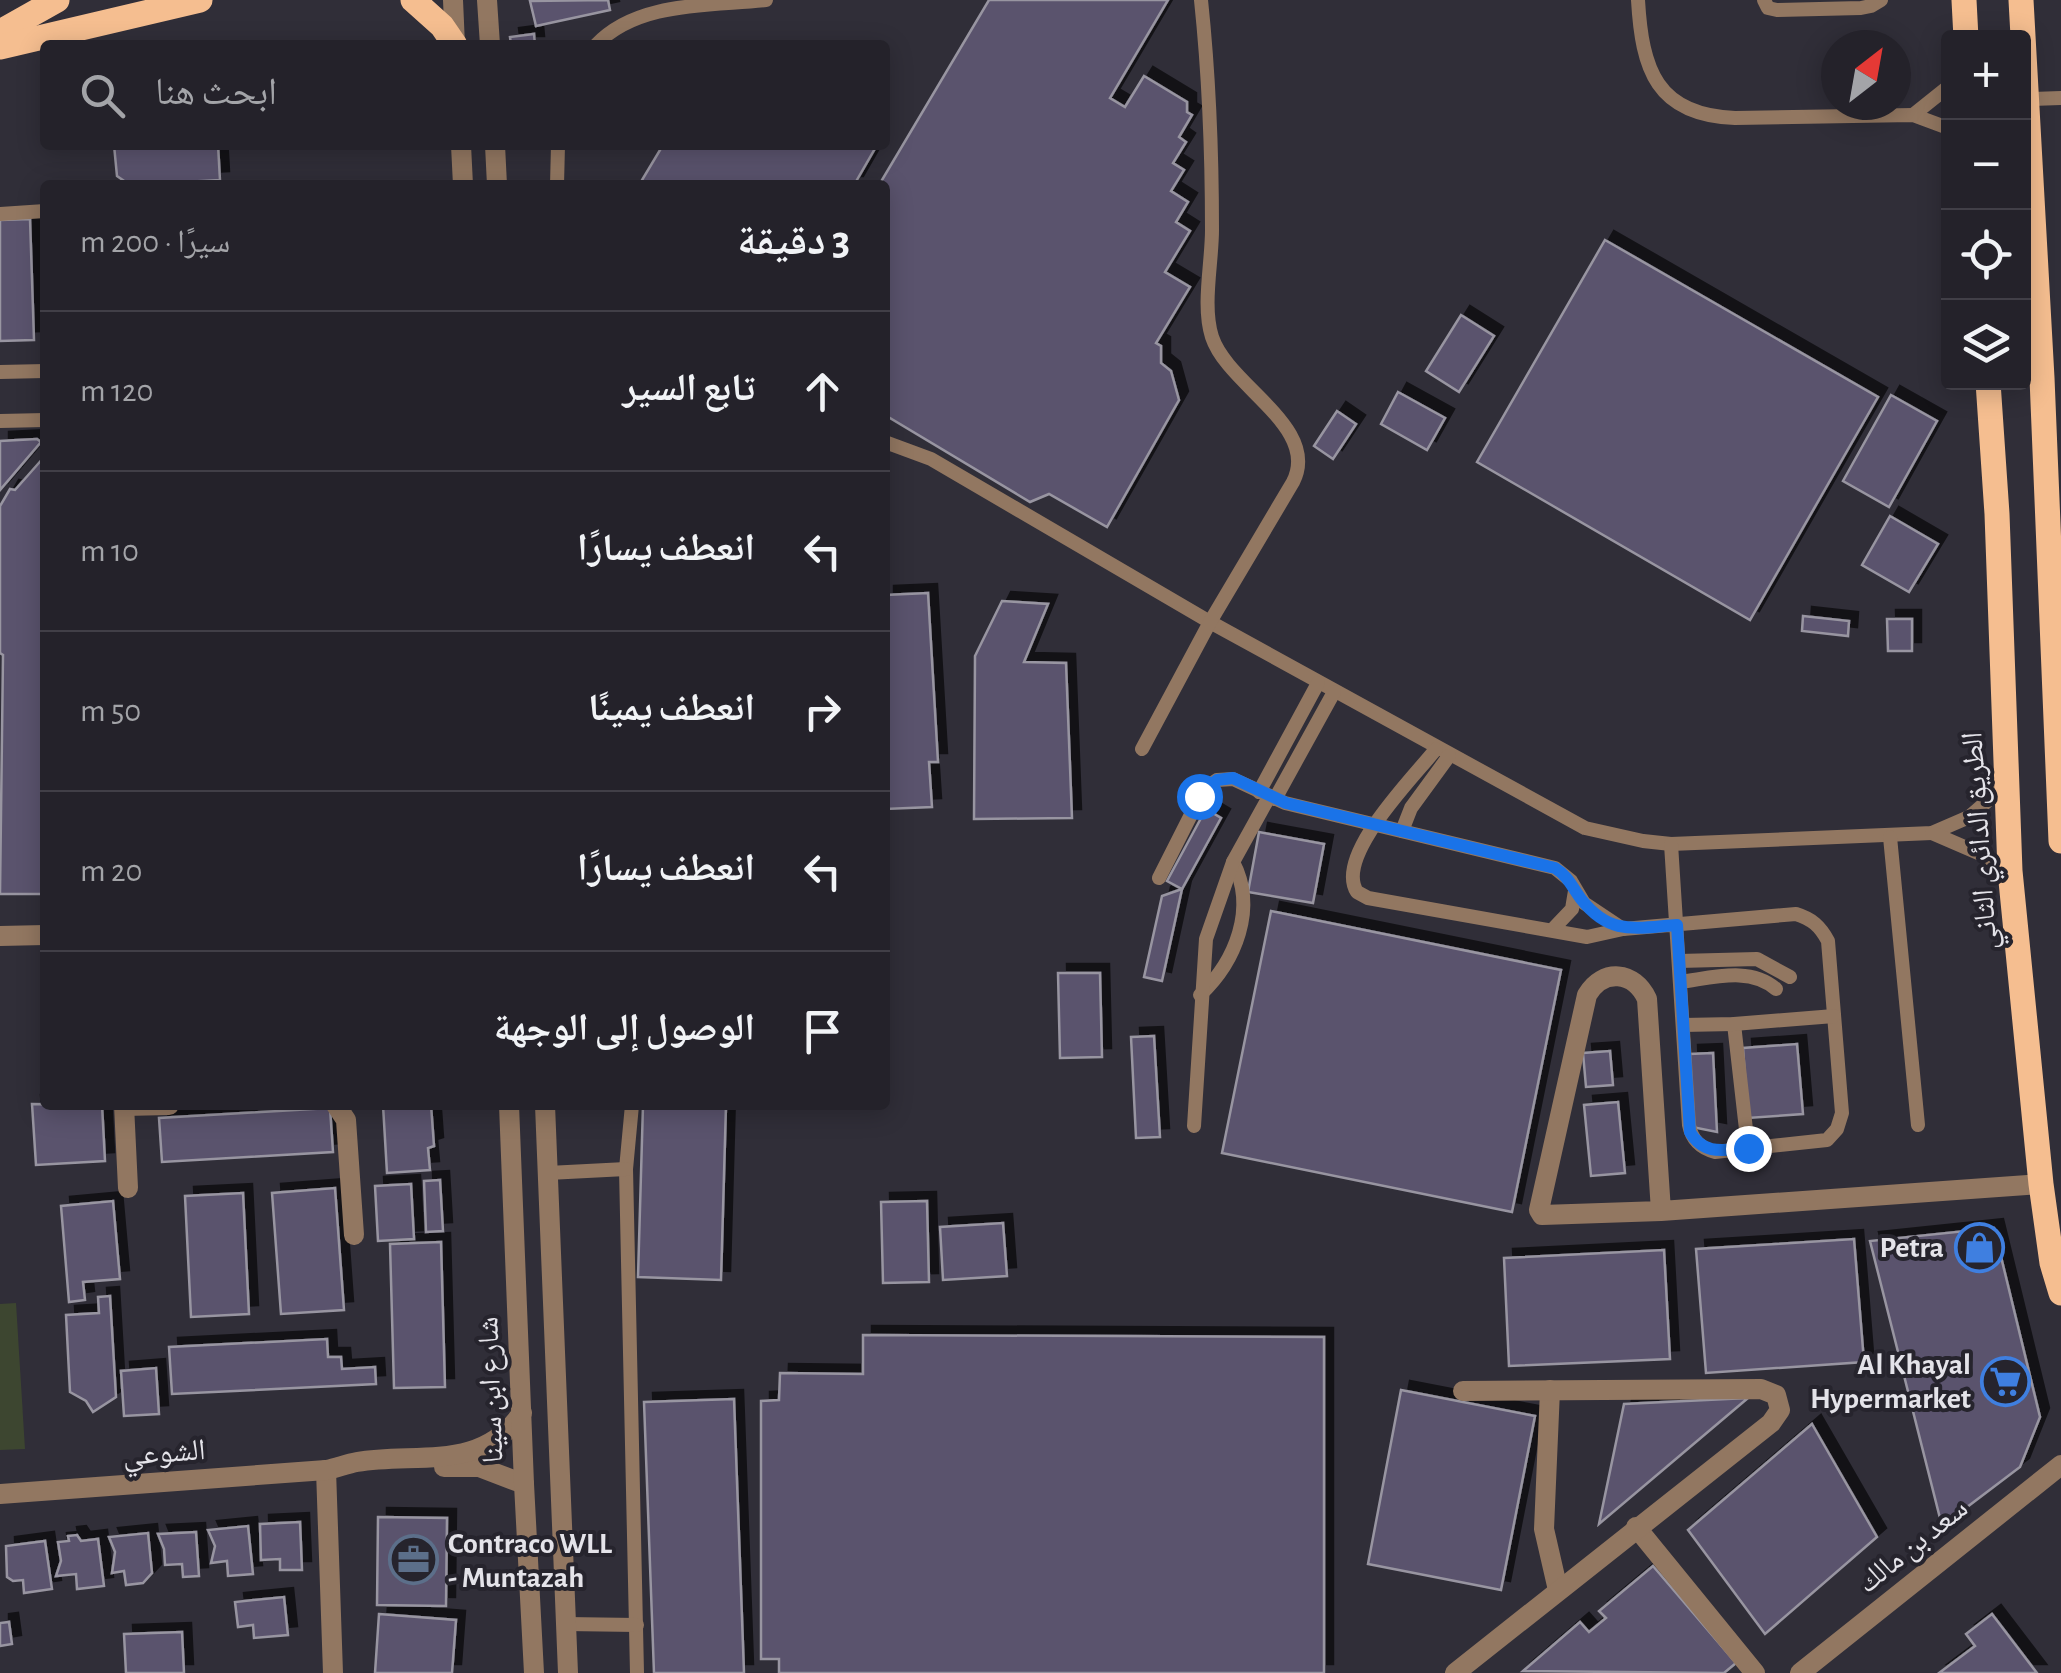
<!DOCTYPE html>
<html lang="ar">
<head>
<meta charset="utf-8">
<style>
	:root { --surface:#24222a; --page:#2c2a32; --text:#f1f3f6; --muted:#a3a4a8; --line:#413f47 }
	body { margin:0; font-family:"Alegreya Sans","Noto Naskh Arabic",sans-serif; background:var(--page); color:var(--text); direction:rtl }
	.controls { position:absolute; right:30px; top:30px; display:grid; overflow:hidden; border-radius:10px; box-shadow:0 5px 25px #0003 }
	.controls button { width:90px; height:90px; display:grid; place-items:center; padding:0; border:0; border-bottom:2px solid var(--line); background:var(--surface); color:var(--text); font:50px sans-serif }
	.compass { position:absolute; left:1821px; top:30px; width:90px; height:90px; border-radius:50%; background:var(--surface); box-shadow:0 5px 25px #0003; rotate:31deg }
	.stop { position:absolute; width:30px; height:30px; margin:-22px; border:8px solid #1a73e8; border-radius:50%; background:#fff }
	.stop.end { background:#1a73e8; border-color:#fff; box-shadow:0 2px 10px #0008 }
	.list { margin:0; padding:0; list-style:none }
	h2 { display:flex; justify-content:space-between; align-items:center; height:130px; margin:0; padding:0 40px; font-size:42px }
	h2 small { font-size:32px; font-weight:400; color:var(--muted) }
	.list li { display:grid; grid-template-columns:65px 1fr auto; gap:30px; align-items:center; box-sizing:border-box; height:160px; padding:0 40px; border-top:2px solid var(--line) }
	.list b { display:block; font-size:38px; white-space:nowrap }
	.list em { font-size:32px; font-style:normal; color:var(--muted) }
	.icon { flex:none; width:55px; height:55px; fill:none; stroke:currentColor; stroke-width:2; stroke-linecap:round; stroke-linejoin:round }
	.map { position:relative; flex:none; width:2061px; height:1673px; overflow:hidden; direction:ltr }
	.search { position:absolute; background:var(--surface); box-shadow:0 5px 25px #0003; left:40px; top:40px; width:850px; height:110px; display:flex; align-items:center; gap:25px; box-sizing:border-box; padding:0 35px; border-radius:10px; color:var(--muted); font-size:38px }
	.panel { position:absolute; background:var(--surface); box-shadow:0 5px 25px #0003; left:40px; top:180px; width:850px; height:930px; border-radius:10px; direction:rtl }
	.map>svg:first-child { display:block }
	.green { fill:#3d4630 }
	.building { fill:#5a536d; stroke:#9895a1; stroke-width:2.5; filter:url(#shadow) }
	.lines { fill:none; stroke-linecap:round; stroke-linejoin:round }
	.service { stroke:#927761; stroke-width:14 }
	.minor { stroke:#927761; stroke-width:20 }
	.tertiary { stroke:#927761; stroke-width:20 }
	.primary { stroke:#f5be90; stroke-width:25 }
	.route { stroke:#1a73e8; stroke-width:12 }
	.labels { text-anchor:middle; stroke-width:8; stroke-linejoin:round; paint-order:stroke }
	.street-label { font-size:30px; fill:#e4e3e9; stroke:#26242d }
	.poi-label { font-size:30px; font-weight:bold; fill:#e4e3e9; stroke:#26242d; text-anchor:end }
</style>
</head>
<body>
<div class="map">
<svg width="2061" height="1673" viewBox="0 0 2061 1673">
	<defs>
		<filter id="shadow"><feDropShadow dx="9" dy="-9" stdDeviation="0" flood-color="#0009"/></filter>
	</defs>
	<rect width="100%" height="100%" fill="#302e38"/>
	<polygon class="green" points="16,1303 25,1449 0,1450 0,1304"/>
	<g class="building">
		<polygon points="608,0 610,10 536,26 530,1"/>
		<polygon points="989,0 1168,0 1110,98 1125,107 1144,76 1187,102 1187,112 1192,115 1179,137 1186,142 1173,163 1184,170 1171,191 1188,202 1176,222 1190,231 1165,272 1190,287 1156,343 1161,346 1161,363 1171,371 1179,400 1107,527 1049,494 1030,502 885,415 885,185 879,185"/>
		<polygon points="534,34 535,45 511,45 510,37"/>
		<polygon points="114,145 218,145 220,180 130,185 117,176"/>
		<polygon points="663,145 877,145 854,185 639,185"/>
		<polygon points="30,219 34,340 0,341 0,220"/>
		<polygon points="1605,240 1878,397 1750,620 1477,462"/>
		<polygon points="1461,315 1494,336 1459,392 1426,371"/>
		<polygon points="1398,392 1445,418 1427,450 1381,424"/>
		<polygon points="1891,395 1937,421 1889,507 1843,481"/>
		<polygon points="1337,411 1356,424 1333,459 1314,446"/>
		<polygon points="37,439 41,442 0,490 0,441"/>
		<polygon points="45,456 45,894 0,894 3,655 0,653 0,506 10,489 15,490"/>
		<polygon points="1890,516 1938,544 1909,592 1862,565"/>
		<polygon points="928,593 938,762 929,762 932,807 885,809 885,595"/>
		<polygon points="1002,601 1048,604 1024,662 1066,663 1072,818 974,819 975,656"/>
		<polygon points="1803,616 1849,621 1848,636 1802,631"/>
		<polygon points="1887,619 1912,619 1912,651 1888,651"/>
		<polygon points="1206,809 1221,818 1182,889 1167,881"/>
		<polygon points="1259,832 1324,844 1313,903 1248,892"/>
		<polygon points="1182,889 1162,981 1144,977 1162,896"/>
		<polygon points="1271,911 1561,970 1512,1212 1222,1153"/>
		<polygon points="1058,973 1100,973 1102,1057 1060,1058"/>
		<polygon points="1154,1036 1160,1137 1136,1138 1131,1037"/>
		<polygon points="1797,1044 1803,1114 1748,1118 1743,1048"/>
		<polygon points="1610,1051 1613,1085 1586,1087 1583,1053"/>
		<polygon points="1713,1053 1717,1132 1692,1127 1689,1054"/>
		<polygon points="1618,1102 1625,1173 1591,1176 1584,1105"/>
		<polygon points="32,1104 102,1105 105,1161 36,1165"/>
		<polygon points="383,1105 431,1105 434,1146 428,1148 430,1170 387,1173"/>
		<polygon points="643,1105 726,1105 721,1280 638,1277"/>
		<polygon points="330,1108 333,1152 162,1162 159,1118"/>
		<polygon points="440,1180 443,1231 426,1232 424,1181"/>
		<polygon points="411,1184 414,1239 378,1241 375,1186"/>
		<polygon points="335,1188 344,1310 281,1314 272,1193"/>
		<polygon points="243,1193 249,1314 191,1317 185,1196"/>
		<polygon points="113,1201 120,1279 83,1282 85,1300 69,1302 61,1206"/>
		<polygon points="927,1201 929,1282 883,1283 881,1202"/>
		<polygon points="1003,1223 1007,1276 943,1280 940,1227"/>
		<polygon points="1994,1228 2040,1417 2020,1467 1942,1526 1870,1241"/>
		<polygon points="1854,1239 1864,1362 1706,1373 1696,1249"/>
		<polygon points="441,1242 445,1387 394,1388 390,1244"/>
		<polygon points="1664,1250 1670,1359 1509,1366 1504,1258"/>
		<polygon points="110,1296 116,1397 93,1412 86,1401 70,1392 66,1315 99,1313 98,1297"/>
		<polygon points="863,1335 1324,1337 1324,1673 779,1673 779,1659 761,1659 761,1401 779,1400 780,1373 863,1374"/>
		<polygon points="327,1339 328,1357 341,1357 342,1369 375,1367 376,1384 172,1394 169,1347"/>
		<polygon points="156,1368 159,1414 124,1416 121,1371"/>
		<polygon points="1401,1390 1535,1416 1501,1590 1368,1564"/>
		<polygon points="1748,1398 1599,1524 1624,1404"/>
		<polygon points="734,1399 744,1673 654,1673 644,1402"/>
		<polygon points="1812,1424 1877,1537 1765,1634 1688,1530"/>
		<polygon points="378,1517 447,1518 446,1606 377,1605"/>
		<polygon points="300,1522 302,1570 280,1570 280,1559 261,1560 260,1524"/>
		<polygon points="248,1526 253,1574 228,1576 227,1561 211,1563 215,1546 208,1530"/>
		<polygon points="196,1532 199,1576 183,1577 182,1564 165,1565 164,1549 158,1534"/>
		<polygon points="148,1533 152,1573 143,1583 126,1585 124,1571 112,1573 115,1552 109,1537"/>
		<polygon points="77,1535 81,1541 98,1539 104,1586 77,1589 76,1574 56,1576 61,1561 58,1542 69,1541 68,1536"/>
		<polygon points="45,1541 52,1589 24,1593 23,1580 13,1581 7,1577 6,1546"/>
		<polygon points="1653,1566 1736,1663 1724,1673 1523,1671 1580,1622 1589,1632 1606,1618 1599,1611"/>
		<polygon points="284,1597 288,1635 254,1638 253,1625 238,1627 235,1602"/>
		<polygon points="379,1614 456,1620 452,1673 375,1673"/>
		<polygon points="1992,1614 2037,1673 1939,1673 1975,1646 1966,1634"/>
		<polygon points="9,1622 12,1644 0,1646 0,1623"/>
		<polygon points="182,1632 184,1673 126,1673 124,1634"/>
	</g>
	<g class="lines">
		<g class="service">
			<path d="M 1638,0 C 1642,69 1656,115 1735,118 L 1913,115 L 1948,128"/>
			<polyline points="1764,0 1768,8 1777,10 1861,8 1871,6 1881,0"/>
			<path d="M 596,45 C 637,1 710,6 766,0"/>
			<polyline points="2028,99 2061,98"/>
			<polyline points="1913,115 1948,87"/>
			<polyline points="557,185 558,145"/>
			<polyline points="0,214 45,211"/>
			<polyline points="0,372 45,371"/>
			<polyline points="0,421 45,420"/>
			<polyline points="885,442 931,459 1210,622 1585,828 1643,841 1671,844 1932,833 1969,817 2006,785"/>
			<path d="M 1142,749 L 1210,622 L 1293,482 C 1321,427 1228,386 1212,337 C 1202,306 1212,263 1212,230 C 1212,153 1209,76 1201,0"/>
			<path d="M 1436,749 C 1413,778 1334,856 1357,892 L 1368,898 L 1587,937 L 1623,929 L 1796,914 C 1812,919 1820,926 1828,941 L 1842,1113 L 1837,1129 L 1827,1140 L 1715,1152 C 1700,1148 1692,1140 1689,1125 L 1671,844"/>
			<polyline points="1259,792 1318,683"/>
			<polyline points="1275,799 1334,692"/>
			<polyline points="1402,831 1411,808 1449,756"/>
			<polyline points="1932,833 1983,855 2010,871"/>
			<polyline points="1890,837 1918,1125"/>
			<polyline points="1159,878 1204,789 1217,780 1233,779 1285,803 1555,868 1571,881 1584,903 1623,929"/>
			<polyline points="1553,929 1572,909 1575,891"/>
			<polyline points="1679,961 1757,959 1790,977"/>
			<path d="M 1680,982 C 1712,978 1750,966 1776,989"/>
			<path d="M 1200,995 C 1236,961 1257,908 1233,862"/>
			<polyline points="1734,1024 1748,1147"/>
			<polyline points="1683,1025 1734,1024 1834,1016"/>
			<polyline points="632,1105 626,1169 637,1673"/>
			<polyline points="1194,1126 1206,939 1233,862 1269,797"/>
			<polyline points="548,1173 626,1169"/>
			<polyline points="566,1624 637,1625"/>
		</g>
		<g class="minor">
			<polyline points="0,936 45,935"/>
			<polyline points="124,1105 128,1188"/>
			<polyline points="336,1105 346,1120 354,1235"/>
			<polyline points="124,1106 169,1105"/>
			<path d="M 1661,1211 L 1647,999 C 1634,971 1603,968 1587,995 L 1539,1210 L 1542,1215 L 1661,1211 L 2041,1184"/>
			<polyline points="1550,1390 1544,1529 1558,1590"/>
			<polyline points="444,1467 479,1467 524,1484"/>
			<polyline points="326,1470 333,1673"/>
			<path d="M 0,1494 L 326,1470 C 337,1468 346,1464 357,1462 C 418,1452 481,1472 522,1413"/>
			<polyline points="1636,1527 1755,1673"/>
			<polyline points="1455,1673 1771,1423 1780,1410 1776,1395 1761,1389 1463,1391"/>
			<polyline points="1800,1673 2061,1465"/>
		</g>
		<g class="tertiary">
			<polyline points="453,0 455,45"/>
			<polyline points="487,0 490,45"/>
			<polyline points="461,145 463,185"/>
			<polyline points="495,145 497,185"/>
			<polyline points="509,1105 524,1484 534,1673"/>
			<polyline points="545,1105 568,1673"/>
		</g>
		<g class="primary">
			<polyline points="413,0 442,26 455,45"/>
			<polyline points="1964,0 1966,38"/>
			<polyline points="2021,0 2042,378 2061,841"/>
			<polyline points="0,32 57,0"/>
			<polyline points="0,47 200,0"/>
			<polyline points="1988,382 1997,514 2010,871 2041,1184 2052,1263 2061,1293"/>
		</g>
	</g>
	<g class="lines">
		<path class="route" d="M 1199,796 L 1217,780 L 1233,778 L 1286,803 L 1555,868 C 1568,876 1572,887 1581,899 C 1610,936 1635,928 1677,925 L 1690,1132 C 1704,1156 1724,1150 1748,1148"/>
	</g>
	<defs>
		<symbol id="shop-ring" viewBox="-11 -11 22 22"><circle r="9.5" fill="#26242d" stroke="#3f7fe0" stroke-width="1.5"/><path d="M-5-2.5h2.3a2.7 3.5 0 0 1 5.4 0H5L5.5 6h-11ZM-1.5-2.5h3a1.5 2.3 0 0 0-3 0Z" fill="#3f7fe0"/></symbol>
		<symbol id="supermarket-ring" viewBox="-11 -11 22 22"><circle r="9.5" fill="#26242d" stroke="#3f7fe0" stroke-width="1.5"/><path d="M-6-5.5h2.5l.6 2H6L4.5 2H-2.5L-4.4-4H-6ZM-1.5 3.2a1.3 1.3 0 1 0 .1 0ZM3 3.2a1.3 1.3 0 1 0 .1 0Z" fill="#3f7fe0"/></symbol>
		<symbol id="office-ring" viewBox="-11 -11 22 22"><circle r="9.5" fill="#26242d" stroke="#5c6f8a" stroke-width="1.5"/><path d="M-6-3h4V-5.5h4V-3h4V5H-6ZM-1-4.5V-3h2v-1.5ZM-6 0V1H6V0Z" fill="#5c6f8a"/></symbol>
	</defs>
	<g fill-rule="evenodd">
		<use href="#shop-ring" x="1952" y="1220" width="55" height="55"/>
		<use href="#supermarket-ring" x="1978" y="1354" width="55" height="55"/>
		<use href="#office-ring" x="386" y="1532" width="55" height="55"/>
	</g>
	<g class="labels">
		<g class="street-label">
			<text transform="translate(1979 841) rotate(-94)" y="10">الطريق الدائري الثاني</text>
			<text transform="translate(490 1390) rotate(-92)" y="10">شارع ابن سينا</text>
			<text transform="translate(164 1452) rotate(-4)" y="10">الشوعي</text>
			<text transform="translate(1912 1545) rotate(-39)" y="10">سعد بن مالك</text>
		</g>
		<g class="poi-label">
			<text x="1944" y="1257">Petra</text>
			<text x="1971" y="1374">Al Khayal<tspan x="1971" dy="34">Hypermarket</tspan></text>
			<text x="448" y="1553" text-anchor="start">Contraco WLL<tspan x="448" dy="34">- Muntazah</tspan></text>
		</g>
	</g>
</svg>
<div class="controls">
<button>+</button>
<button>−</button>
<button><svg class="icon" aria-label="locate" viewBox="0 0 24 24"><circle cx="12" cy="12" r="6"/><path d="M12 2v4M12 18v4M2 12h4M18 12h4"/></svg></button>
<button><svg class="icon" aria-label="layers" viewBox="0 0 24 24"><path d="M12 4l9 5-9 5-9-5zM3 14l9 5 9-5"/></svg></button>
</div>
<svg class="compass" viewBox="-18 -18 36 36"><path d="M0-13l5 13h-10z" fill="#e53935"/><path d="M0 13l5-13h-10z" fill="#a3a4a8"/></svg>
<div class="stop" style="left:1199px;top:796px"></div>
<div class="stop end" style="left:1748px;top:1148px"></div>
<div class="search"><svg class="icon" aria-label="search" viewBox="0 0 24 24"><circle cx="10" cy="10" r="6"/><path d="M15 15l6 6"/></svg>ابحث هنا</div>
<section class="panel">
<h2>3 دقيقة<small>سيرًا · 200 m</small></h2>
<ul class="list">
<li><svg class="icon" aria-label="ahead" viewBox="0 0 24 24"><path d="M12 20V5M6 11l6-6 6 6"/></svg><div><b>تابع السير</b></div><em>120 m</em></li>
<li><svg class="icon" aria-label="left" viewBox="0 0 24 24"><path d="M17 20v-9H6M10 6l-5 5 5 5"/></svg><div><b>انعطف يسارًا</b></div><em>10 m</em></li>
<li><svg class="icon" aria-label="right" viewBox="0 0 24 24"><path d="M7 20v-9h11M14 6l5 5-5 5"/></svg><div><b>انعطف يمينًا</b></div><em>50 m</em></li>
<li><svg class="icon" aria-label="left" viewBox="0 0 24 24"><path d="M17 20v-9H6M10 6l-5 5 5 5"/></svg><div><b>انعطف يسارًا</b></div><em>20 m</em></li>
<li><svg class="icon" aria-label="arrive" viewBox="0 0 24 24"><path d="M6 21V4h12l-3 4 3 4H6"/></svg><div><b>الوصول إلى الوجهة</b></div></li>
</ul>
</section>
</div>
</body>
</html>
